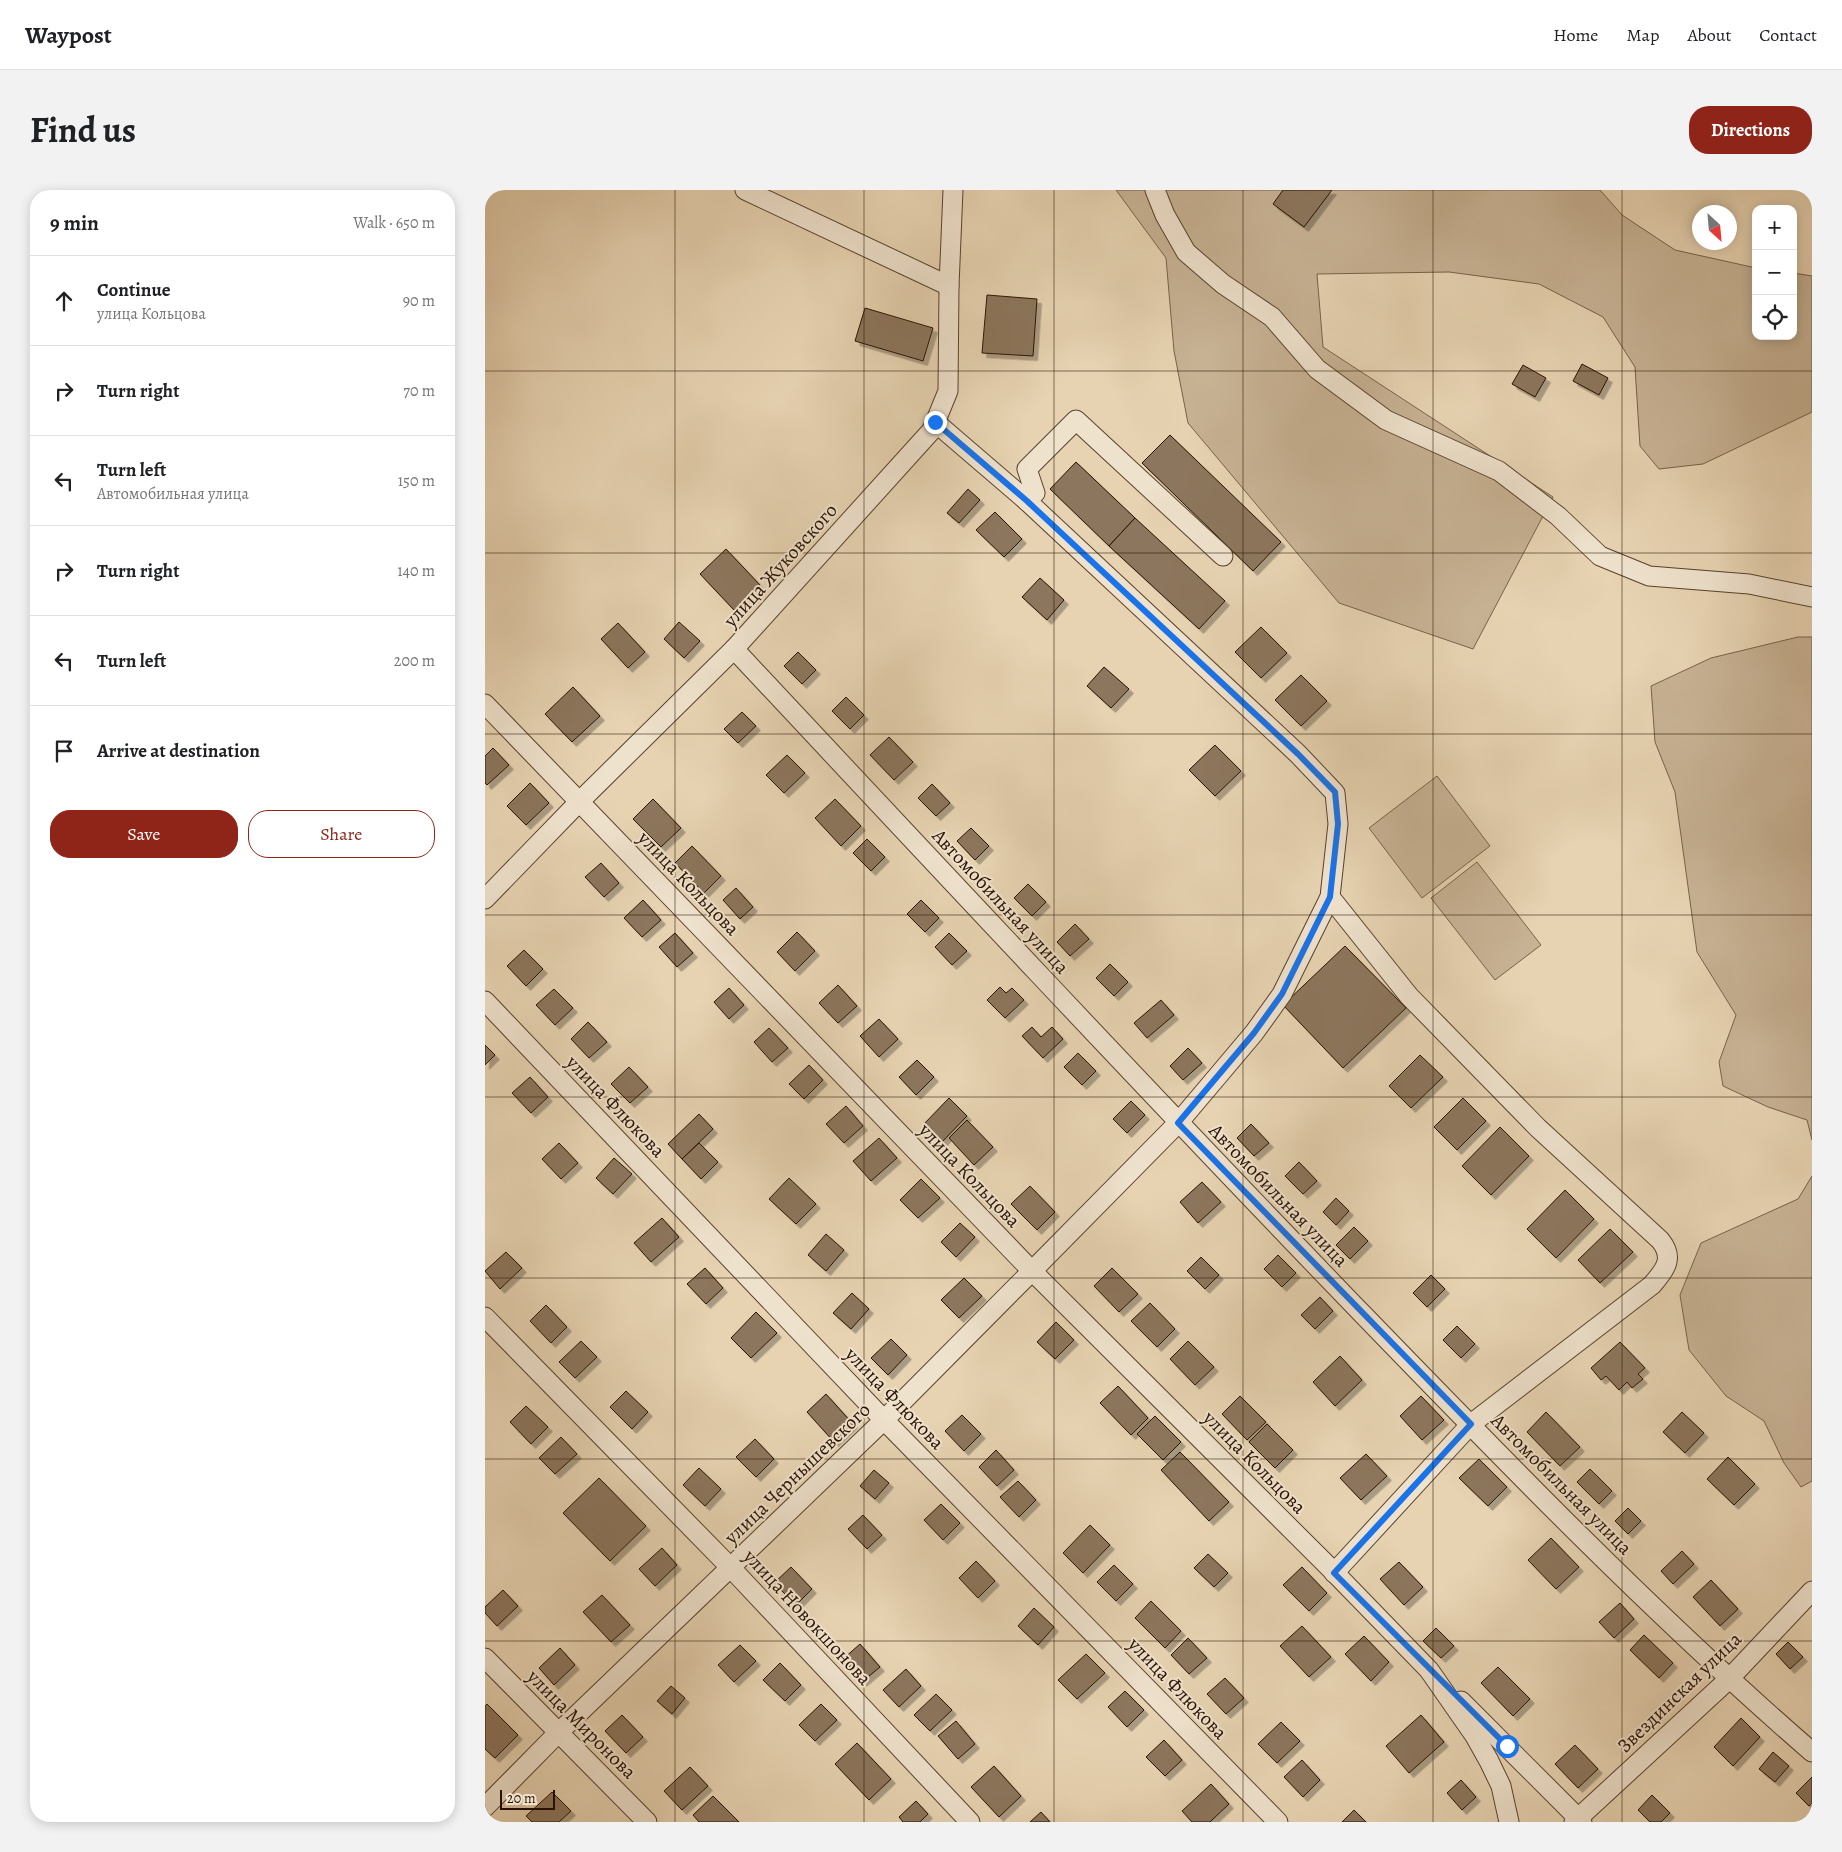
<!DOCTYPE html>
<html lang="en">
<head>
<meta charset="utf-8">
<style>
	:root { --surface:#fff; --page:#f2f2f2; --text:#202124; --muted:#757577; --line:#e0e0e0; --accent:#8f2418 }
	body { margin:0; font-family:Alegreya,serif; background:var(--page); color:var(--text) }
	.controls { position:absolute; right:15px; top:15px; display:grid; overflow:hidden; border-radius:10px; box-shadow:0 2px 12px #0003 }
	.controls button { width:45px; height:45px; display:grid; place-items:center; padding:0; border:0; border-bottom:1px solid var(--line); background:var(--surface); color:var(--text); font:25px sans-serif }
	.compass { position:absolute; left:1207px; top:15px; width:45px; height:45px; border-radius:50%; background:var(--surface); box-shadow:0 2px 12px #0003; rotate:154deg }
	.scale { position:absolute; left:15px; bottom:12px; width:55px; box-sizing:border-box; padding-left:5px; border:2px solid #291200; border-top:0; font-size:14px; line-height:18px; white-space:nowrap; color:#291200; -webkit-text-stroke:4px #efe2cd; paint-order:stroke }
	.stop { position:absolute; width:15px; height:15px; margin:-11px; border:4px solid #1a73e8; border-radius:50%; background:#fff }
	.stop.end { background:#1a73e8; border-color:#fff; box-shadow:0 1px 5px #0008 }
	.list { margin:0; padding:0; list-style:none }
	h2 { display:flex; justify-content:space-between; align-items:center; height:65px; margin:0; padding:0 20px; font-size:21px }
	h2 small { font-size:16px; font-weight:400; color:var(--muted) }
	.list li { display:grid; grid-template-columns:32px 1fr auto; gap:15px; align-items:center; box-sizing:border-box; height:90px; padding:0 20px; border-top:1px solid var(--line) }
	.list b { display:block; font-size:19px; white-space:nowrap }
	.list p { margin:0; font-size:16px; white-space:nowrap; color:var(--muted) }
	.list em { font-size:16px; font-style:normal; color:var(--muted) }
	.actions { display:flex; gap:10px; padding:15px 20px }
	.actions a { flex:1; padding:11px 0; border:1px solid var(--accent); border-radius:20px; text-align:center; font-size:18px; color:var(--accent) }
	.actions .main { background:var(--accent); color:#fff }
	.icon { flex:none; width:28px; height:28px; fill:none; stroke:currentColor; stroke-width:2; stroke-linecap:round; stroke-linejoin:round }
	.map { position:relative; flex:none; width:1327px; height:1632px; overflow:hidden; border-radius:20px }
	header { display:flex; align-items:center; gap:30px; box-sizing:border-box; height:70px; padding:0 25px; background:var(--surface); border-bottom:1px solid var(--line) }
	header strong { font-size:24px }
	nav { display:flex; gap:28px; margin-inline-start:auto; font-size:18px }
	.intro { display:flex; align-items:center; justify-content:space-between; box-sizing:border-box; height:120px; padding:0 30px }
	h1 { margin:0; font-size:35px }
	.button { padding:12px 22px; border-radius:20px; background:var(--accent); color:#fff; font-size:18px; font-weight:700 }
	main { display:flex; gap:30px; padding:0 30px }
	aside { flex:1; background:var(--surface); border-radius:20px; box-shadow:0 2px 12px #0003 }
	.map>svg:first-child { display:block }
	.green { fill:#c7b294; stroke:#78624a }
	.building { fill:#8c765d; stroke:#291200; filter:url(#shadow) }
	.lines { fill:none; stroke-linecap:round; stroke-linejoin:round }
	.minor-casing { stroke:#58422c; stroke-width:21 }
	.minor { stroke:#efe2cd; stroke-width:19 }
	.route { stroke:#1a73e8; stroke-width:6 }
	.grid { fill:none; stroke:#291200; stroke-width:1; stroke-opacity:0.55 }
	.labels { text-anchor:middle; stroke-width:4; stroke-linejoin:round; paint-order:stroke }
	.street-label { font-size:20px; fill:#291200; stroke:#efe2cd }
</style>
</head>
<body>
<header>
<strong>Waypost</strong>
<nav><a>Home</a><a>Map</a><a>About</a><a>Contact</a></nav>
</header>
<div class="intro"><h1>Find us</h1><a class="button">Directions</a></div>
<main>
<aside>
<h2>9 min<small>Walk · 650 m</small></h2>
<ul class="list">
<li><svg class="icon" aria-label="ahead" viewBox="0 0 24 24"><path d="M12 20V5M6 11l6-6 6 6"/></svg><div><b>Continue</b><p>улица Кольцова</p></div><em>90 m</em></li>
<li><svg class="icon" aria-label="right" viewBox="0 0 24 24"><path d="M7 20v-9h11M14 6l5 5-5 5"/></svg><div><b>Turn right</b></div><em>70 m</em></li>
<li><svg class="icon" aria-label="left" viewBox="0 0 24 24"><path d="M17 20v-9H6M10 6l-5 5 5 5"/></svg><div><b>Turn left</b><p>Автомобильная улица</p></div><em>150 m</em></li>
<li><svg class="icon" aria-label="right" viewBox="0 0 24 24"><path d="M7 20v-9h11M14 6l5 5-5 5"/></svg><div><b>Turn right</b></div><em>140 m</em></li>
<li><svg class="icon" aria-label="left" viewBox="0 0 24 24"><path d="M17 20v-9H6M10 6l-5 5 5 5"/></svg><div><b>Turn left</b></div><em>200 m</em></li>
<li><svg class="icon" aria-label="arrive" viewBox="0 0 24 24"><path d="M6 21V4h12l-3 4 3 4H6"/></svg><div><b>Arrive at destination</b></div></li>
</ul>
<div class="actions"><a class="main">Save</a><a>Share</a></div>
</aside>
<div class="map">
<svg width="1327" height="1632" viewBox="0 0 1327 1632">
	<defs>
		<filter id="shadow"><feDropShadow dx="4.5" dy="4.5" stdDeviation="0" flood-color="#0004"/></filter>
	</defs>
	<rect width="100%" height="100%" fill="#e7d3b2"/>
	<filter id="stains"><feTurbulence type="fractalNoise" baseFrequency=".004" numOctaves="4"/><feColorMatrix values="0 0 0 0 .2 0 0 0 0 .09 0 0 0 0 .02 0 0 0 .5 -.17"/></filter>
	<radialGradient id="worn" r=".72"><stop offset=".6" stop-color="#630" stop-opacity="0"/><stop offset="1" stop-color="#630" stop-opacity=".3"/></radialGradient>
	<g class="green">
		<polygon points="631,0 1115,0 1137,25 1190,60 1271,78 1271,146 1308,146 1308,83 1327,86 1327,222 1218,274 1174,279 1155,256 1150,177 1118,127 1054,94 964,82 832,84 838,157 1068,307 988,459 854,413 703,233 689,161 681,68"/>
		<polygon points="1313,447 1327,447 1327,950 1322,930 1283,917 1238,896 1234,872 1251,825 1212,762 1190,602 1170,552 1166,496 1226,468"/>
		<polygon points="952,586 1005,656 937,708 884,638"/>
		<polygon points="992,672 1056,755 1010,790 946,708"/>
		<polygon points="1327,986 1327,1291 1316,1297 1299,1273 1279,1231 1241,1206 1204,1160 1195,1105 1216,1053 1313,1009"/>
	</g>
	<g class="building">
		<polygon points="798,0 847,0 819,37 788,14"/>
		<polygon points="502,105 552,109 548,166 497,163"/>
		<polygon points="380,118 448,138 438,171 370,151"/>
		<polygon points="1097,174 1123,188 1114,205 1088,191"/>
		<polygon points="1038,175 1061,188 1050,207 1027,194"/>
		<polygon points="685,245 796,352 768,381 657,273"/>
		<polygon points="591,272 650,328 624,356 565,299"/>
		<polygon points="483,299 495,310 474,333 462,323"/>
		<polygon points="510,322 537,349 519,367 491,340"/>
		<polygon points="650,328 740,411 714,439 624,356"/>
		<polygon points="241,359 275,395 249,420 215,384"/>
		<polygon points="555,388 579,410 562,430 537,407"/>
		<polygon points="194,432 215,451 199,468 179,449"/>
		<polygon points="133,433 160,462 143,478 116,449"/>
		<polygon points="776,437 802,463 776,488 750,462"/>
		<polygon points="313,462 331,480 317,494 299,476"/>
		<polygon points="619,477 644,499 626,518 602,496"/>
		<polygon points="816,485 842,511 816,536 790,510"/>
		<polygon points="88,497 115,526 87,552 60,524"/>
		<polygon points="361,507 379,525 365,539 347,521"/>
		<polygon points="257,522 271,536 253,553 239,539"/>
		<polygon points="404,547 428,572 409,590 385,565"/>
		<polygon points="730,555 756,581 730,606 704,580"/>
		<polygon points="8,558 24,575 2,595 0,593 0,566"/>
		<polygon points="302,565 320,583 299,603 281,585"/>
		<polygon points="45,593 64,613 41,635 22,616"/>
		<polygon points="447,594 465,613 451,626 433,608"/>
		<polygon points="168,609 196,638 176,657 148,629"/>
		<polygon points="350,609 376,636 356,656 330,628"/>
		<polygon points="486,638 504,656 490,670 472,651"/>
		<polygon points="382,649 400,667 386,681 368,663"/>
		<polygon points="207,656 236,686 219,703 190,673"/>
		<polygon points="116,673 134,693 119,707 100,687"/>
		<polygon points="543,694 561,712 547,726 529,708"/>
		<polygon points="251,698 268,717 255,729 238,710"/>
		<polygon points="158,710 176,730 157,747 139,728"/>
		<polygon points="436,710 454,728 440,742 422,724"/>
		<polygon points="590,734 604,749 585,766 572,752"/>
		<polygon points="312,742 330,761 310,781 292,762"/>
		<polygon points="190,743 208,763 192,777 174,757"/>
		<polygon points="464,743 482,761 467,775 450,757"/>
		<polygon points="860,756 921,818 858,878 798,815"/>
		<polygon points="39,760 58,779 41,796 22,776"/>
		<polygon points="625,774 643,792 629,806 611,788"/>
		<polygon points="353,795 372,816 353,833 334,813"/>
		<polygon points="515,797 521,803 527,798 539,810 520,828 502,810"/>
		<polygon points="244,798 259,815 244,829 229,812"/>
		<polygon points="69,799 88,818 70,835 51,815"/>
		<polygon points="676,810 689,825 662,848 649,833"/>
		<polygon points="394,829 413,849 394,867 375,846"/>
		<polygon points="103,832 122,852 104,868 86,849"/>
		<polygon points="547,837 556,847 567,837 578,849 558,868 537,846"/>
		<polygon points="284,838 303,858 287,872 269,852"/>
		<polygon points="0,855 10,865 0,875"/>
		<polygon points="703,858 717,873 698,890 685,876"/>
		<polygon points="593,863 611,881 597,895 579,877"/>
		<polygon points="935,865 958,887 926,918 904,896"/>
		<polygon points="432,870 449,887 431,905 414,887"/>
		<polygon points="324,875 338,890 319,909 304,894"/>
		<polygon points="144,877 163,897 145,913 126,894"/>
		<polygon points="45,887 63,907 46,923 27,903"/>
		<polygon points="464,908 482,926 456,953 438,935"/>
		<polygon points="978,908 1001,931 972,960 949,937"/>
		<polygon points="646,911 660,925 642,943 628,929"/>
		<polygon points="361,916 378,936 359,953 341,934"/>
		<polygon points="214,924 228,939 197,969 183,954"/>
		<polygon points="482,930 508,957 489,975 464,948"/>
		<polygon points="766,934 784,953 769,966 752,948"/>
		<polygon points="1015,937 1044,966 1006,1005 977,976"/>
		<polygon points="394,948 412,968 386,991 368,971"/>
		<polygon points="74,953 93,973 76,989 57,969"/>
		<polygon points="214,953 233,972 216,989 197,969"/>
		<polygon points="129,968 147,984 128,1004 111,988"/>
		<polygon points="814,972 832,991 818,1004 800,986"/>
		<polygon points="304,988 331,1014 311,1034 284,1009"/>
		<polygon points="436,989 455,1008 433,1028 415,1010"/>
		<polygon points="717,992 736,1012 713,1033 695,1012"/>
		<polygon points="545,996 570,1022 552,1040 526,1014"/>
		<polygon points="1080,1000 1109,1029 1071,1068 1042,1039"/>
		<polygon points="851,1008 864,1021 851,1035 838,1022"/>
		<polygon points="177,1028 194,1047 166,1072 149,1053"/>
		<polygon points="475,1033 490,1047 471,1067 456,1052"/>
		<polygon points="869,1037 883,1051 865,1069 851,1055"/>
		<polygon points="1125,1039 1148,1062 1115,1093 1093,1070"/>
		<polygon points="341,1044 359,1060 341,1081 323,1065"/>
		<polygon points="21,1062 37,1078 15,1099 0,1081"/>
		<polygon points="793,1065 811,1083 797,1097 779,1079"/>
		<polygon points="716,1067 734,1085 720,1099 702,1081"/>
		<polygon points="220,1078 238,1098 221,1114 202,1094"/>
		<polygon points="627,1078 653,1104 634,1122 609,1096"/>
		<polygon points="946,1085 960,1099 942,1117 928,1103"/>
		<polygon points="479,1088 497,1106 474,1128 456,1110"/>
		<polygon points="367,1103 384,1119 366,1139 348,1123"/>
		<polygon points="835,1107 848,1121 830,1139 816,1125"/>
		<polygon points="665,1113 690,1139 672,1157 646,1131"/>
		<polygon points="61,1115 82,1137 66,1153 45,1131"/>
		<polygon points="271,1122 292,1143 266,1168 246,1148"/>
		<polygon points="571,1132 589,1150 570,1169 552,1152"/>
		<polygon points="972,1136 990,1154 976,1168 958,1150"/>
		<polygon points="406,1149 422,1165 403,1185 386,1168"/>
		<polygon points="96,1151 112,1167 90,1188 74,1172"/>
		<polygon points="703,1151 729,1177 710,1195 685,1169"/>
		<polygon points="1135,1152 1160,1178 1153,1184 1158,1189 1147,1198 1142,1192 1134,1200 1121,1186 1116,1190 1106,1178"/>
		<polygon points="855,1166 877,1190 850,1216 828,1192"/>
		<polygon points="633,1196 663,1228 646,1245 615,1213"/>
		<polygon points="141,1201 163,1222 147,1239 125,1217"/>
		<polygon points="341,1204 368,1234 349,1252 322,1222"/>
		<polygon points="755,1206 781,1232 762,1250 737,1224"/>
		<polygon points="936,1206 959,1230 937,1250 915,1226"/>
		<polygon points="41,1216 63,1237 46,1254 25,1232"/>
		<polygon points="1061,1222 1095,1257 1075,1276 1042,1242"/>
		<polygon points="1197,1222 1219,1243 1200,1263 1178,1242"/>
		<polygon points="477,1225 496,1244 479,1261 460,1241"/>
		<polygon points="670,1226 696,1252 678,1270 652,1244"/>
		<polygon points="782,1234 808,1260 790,1278 764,1252"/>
		<polygon points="76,1247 92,1264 70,1284 54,1268"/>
		<polygon points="270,1249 289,1269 271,1287 251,1267"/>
		<polygon points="511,1260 529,1280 512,1296 494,1277"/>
		<polygon points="695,1262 744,1312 724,1331 676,1280"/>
		<polygon points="881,1264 902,1286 876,1310 855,1288"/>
		<polygon points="1243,1267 1270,1294 1249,1315 1222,1289"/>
		<polygon points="994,1269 1022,1297 1003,1316 974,1288"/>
		<polygon points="214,1278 236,1299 220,1316 198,1295"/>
		<polygon points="1105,1279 1127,1301 1114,1314 1092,1292"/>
		<polygon points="389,1280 404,1293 390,1309 375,1296"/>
		<polygon points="114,1288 161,1336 125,1371 78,1323"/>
		<polygon points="533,1291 551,1310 534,1327 515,1307"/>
		<polygon points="456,1314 475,1333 458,1350 439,1330"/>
		<polygon points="1143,1318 1156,1331 1143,1344 1130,1331"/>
		<polygon points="378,1325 397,1345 382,1359 363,1339"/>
		<polygon points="605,1335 625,1355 598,1383 578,1363"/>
		<polygon points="1066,1348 1094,1377 1071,1399 1043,1370"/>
		<polygon points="177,1358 192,1375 170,1396 154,1379"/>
		<polygon points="1197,1361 1209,1374 1188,1394 1176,1381"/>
		<polygon points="723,1364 743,1383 729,1397 709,1378"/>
		<polygon points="491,1371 510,1391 493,1408 474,1388"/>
		<polygon points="914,1372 938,1397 919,1415 895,1389"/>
		<polygon points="629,1375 648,1394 631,1411 612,1392"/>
		<polygon points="306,1377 327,1399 311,1415 289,1393"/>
		<polygon points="817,1377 842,1403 824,1421 798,1395"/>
		<polygon points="1226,1390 1253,1419 1235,1436 1208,1407"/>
		<polygon points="18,1400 33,1416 12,1436 0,1423 0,1417"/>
		<polygon points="117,1405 145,1435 126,1452 98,1422"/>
		<polygon points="666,1411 696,1441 680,1458 650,1428"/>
		<polygon points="1135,1413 1149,1429 1129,1448 1114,1432"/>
		<polygon points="549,1418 569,1437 553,1455 533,1436"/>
		<polygon points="817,1436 846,1467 824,1487 795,1456"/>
		<polygon points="951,1438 969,1456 956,1468 938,1451"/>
		<polygon points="1159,1445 1188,1473 1174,1488 1145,1460"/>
		<polygon points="879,1446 904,1472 886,1491 860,1464"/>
		<polygon points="703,1448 722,1468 704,1484 686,1465"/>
		<polygon points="1303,1452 1318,1467 1305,1479 1291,1464"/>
		<polygon points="375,1454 395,1477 377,1492 358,1469"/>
		<polygon points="255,1455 271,1471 249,1492 233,1475"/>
		<polygon points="75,1458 90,1475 69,1495 54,1478"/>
		<polygon points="601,1464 620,1483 592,1509 573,1490"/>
		<polygon points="295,1473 316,1495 300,1511 278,1490"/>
		<polygon points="1013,1477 1045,1509 1028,1526 996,1493"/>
		<polygon points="421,1479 436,1496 414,1517 398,1500"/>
		<polygon points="740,1488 759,1508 741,1524 722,1504"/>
		<polygon points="186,1496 200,1508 187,1524 172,1511"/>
		<polygon points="640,1501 659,1520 642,1537 623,1517"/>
		<polygon points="451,1504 467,1520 445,1541 429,1525"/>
		<polygon points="2,1514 33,1545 10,1568 0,1559 0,1516"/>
		<polygon points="336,1514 352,1530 330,1551 314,1535"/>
		<polygon points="137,1525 158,1547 141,1563 120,1541"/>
		<polygon points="936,1525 959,1552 924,1583 901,1556"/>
		<polygon points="1256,1528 1275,1547 1248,1576 1229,1557"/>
		<polygon points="471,1531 490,1554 473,1569 453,1546"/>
		<polygon points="796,1532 815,1551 792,1573 773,1554"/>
		<polygon points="679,1550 697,1570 680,1586 661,1567"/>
		<polygon points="372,1553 406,1589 384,1610 350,1574"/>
		<polygon points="1090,1555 1113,1579 1093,1598 1070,1574"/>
		<polygon points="1288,1562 1304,1576 1290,1592 1274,1579"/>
		<polygon points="817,1570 835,1590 818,1607 799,1587"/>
		<polygon points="509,1576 536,1606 514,1627 486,1597"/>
		<polygon points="205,1577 223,1596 197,1620 179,1601"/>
		<polygon points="1327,1587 1327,1613 1324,1616 1311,1603"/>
		<polygon points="976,1590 991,1607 977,1620 962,1603"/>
		<polygon points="726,1594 744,1614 725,1632 707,1632 697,1621"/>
		<polygon points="67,1602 86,1621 74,1632 47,1632 41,1626"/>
		<polygon points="1167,1605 1185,1623 1176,1632 1165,1632 1153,1620"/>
		<polygon points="228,1606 254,1632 214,1632 208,1625"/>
		<polygon points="431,1611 443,1624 435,1632 418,1632 414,1627"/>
		<polygon points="869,1620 881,1632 857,1632"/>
		<polygon points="556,1622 565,1632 545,1632"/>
	</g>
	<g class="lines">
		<defs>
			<g id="minor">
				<polyline points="260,0 464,96"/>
				<polyline points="670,0 680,25 701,62 738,94 787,127 832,179 901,230 1014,281 1073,326 1115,366 1164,386 1264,394 1327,407"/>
				<polyline points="450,232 542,311"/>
				<path d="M 249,459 C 452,676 655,893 861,1107 C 1012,1263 1163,1420 1327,1562"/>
				<polyline points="0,514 547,1081 845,1378 944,1480 990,1546 1004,1571 1016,1596 1024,1632"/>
				<path d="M 845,707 L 924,806 L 1053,938 L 1175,1050 C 1190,1068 1180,1080 1167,1095 L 986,1234 L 849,1383"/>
				<polyline points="0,709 94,612 249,459 447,240 463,201 464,96 468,0"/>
				<polyline points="0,811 399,1230 793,1632"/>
				<polyline points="0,1127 246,1378 485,1632"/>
				<polyline points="0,1468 162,1632"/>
				<polyline points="976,1511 1097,1632"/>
				<polyline points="0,1617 74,1542 399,1230 547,1081 693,933 769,843 797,804 845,707 853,634 850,603 813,564 542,311 550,303 542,279 591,230 738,366"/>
				<polyline points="1089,1632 1243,1490 1327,1401"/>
			</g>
		</defs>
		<use href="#minor" class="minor-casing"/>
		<use href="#minor" class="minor"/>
	</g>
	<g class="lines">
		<polyline class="route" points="450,232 542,311 813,564 850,602 853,634 845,707 797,804 769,843 693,933 986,1234 849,1383 1022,1556"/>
	</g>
	<path class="grid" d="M 190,0 L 190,1632M 379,0 L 379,1632M 569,0 L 569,1632M 758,0 L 758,1632M 948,0 L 948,1632M 1137,0 L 1137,1632M 0,181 L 1327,181M 0,363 L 1327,363M 0,544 L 1327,544M 0,725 L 1327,725M 0,907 L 1327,907M 0,1088 L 1327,1088M 0,1269 L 1327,1269M 0,1451 L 1327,1451"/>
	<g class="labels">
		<g class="street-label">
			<text transform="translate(295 375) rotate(-48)" y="7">улица Жуковского</text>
			<text transform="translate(204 693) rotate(46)" y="7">улица Кольцова</text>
			<text transform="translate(516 711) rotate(47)" y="7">Автомобильная улица</text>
			<text transform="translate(131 916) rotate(46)" y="7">улица Флюкова</text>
			<text transform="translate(485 985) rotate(46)" y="7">улица Кольцова</text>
			<text transform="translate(794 1005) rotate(46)" y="7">Автомобильная улица</text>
			<text transform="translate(410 1208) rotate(46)" y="7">улица Флюкова</text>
			<text transform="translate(770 1272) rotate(45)" y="7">улица Кольцова</text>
			<text transform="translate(312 1283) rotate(-44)" y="7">улица Чернышевского</text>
			<text transform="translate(1077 1294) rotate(45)" y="7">Автомобильная улица</text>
			<text transform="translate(323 1427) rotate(47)" y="7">улица Новокшонова</text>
			<text transform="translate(693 1498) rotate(46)" y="7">улица Флюкова</text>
			<text transform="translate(1194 1502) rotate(-44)" y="7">Звездинская улица</text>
			<text transform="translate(97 1534) rotate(45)" y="7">улица Миронова</text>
		</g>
	</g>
	<rect width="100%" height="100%" filter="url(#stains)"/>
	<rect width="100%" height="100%" fill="url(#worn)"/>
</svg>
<div class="controls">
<button>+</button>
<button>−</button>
<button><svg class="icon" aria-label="locate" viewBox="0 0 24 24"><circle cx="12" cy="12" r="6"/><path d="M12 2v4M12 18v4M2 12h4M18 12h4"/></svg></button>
</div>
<svg class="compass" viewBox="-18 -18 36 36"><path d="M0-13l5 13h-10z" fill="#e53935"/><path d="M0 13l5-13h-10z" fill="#757577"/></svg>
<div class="scale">20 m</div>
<div class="stop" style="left:1022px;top:1556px"></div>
<div class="stop end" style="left:450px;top:232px"></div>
</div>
</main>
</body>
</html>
